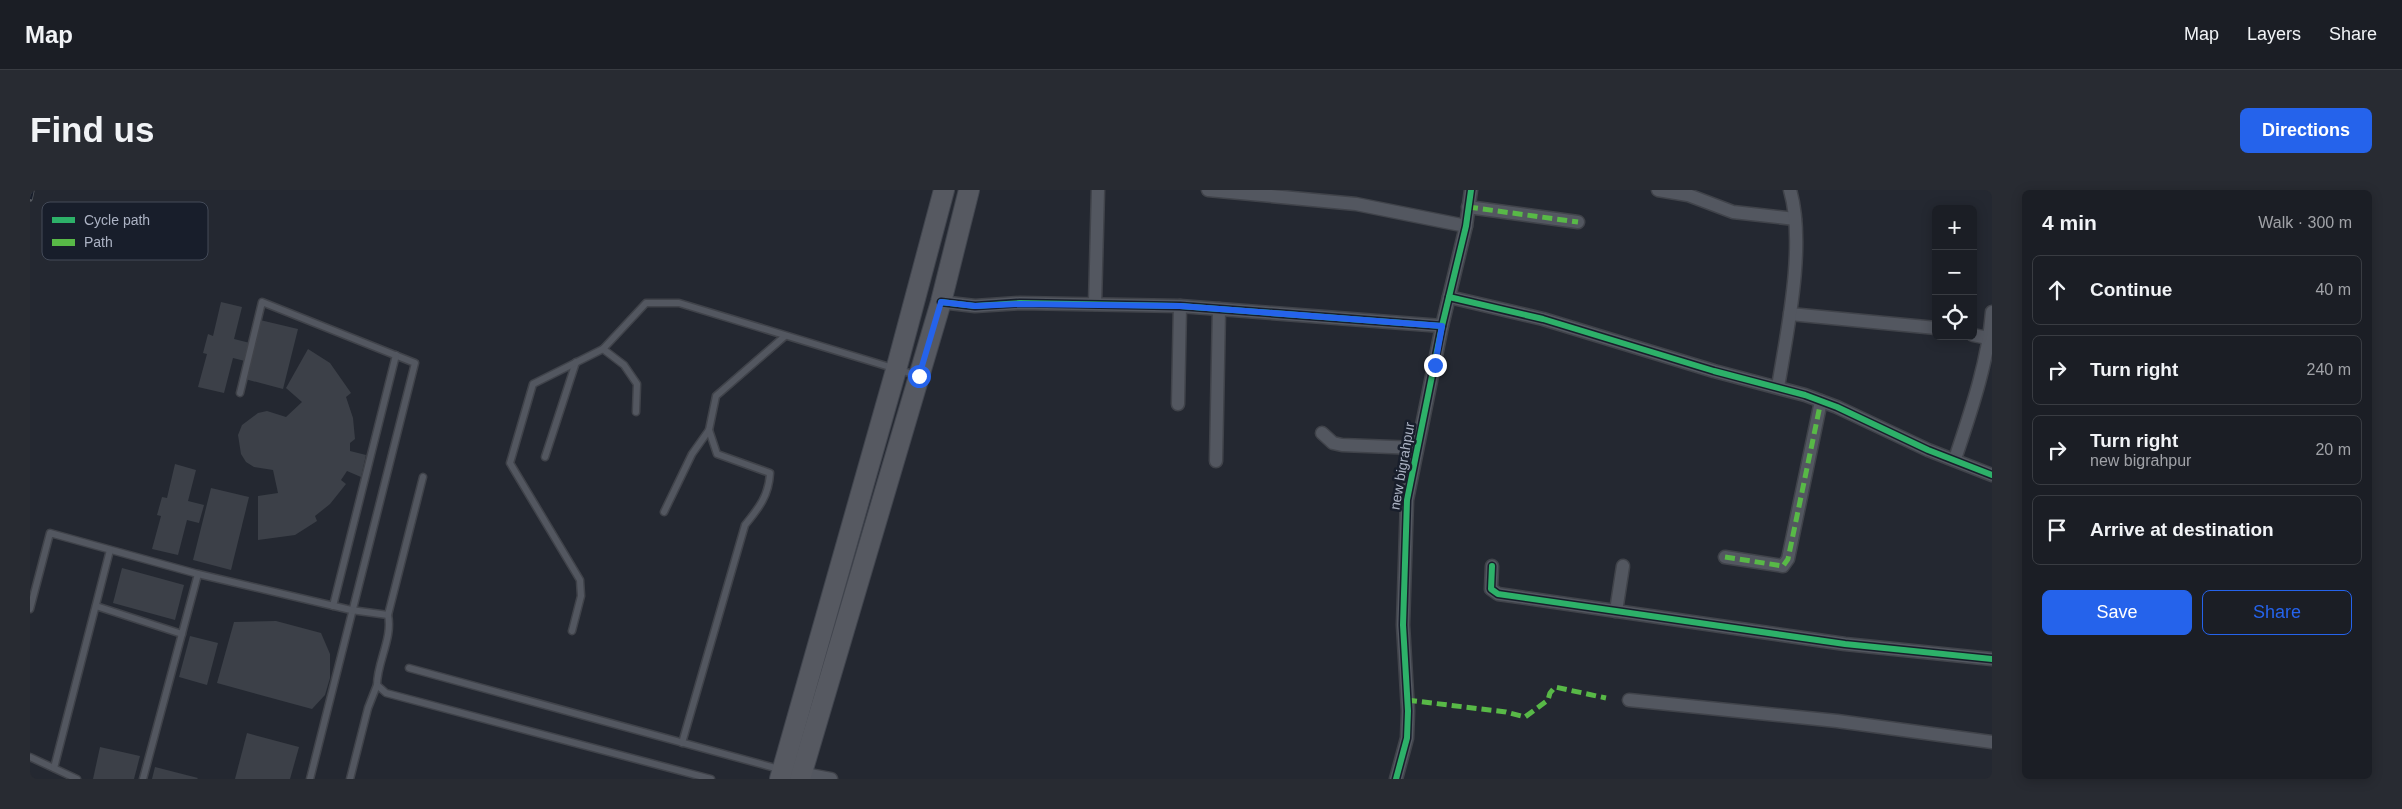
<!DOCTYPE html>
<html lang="en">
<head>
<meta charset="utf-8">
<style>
	:root { --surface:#1b1e25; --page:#282b32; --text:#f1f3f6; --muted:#a0a2a7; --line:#393c42; --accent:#2563eb }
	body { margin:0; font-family:Helvetica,sans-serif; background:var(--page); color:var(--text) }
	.controls { position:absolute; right:15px; top:15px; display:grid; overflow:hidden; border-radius:8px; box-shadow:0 2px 12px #0003 }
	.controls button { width:45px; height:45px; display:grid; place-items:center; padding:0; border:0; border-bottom:1px solid var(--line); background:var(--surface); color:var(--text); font:25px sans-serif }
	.stop { position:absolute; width:15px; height:15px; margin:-11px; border:4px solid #2563eb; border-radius:50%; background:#fff }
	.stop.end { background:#2563eb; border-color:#fff; box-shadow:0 1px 5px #0008 }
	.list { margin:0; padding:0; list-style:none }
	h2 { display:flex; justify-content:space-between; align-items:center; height:65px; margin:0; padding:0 20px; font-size:21px }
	h2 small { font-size:16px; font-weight:400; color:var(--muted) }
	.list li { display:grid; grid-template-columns:32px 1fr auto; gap:15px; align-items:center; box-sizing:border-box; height:70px; margin:0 10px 10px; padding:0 10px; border:1px solid var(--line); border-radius:8px }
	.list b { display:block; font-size:19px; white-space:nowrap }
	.list p { margin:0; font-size:16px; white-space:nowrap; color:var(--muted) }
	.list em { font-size:16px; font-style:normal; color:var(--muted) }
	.actions { display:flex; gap:10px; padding:15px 20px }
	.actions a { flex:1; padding:11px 0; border:1px solid var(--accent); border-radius:8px; text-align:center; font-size:18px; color:var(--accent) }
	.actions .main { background:var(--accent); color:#fff }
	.icon { flex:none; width:28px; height:28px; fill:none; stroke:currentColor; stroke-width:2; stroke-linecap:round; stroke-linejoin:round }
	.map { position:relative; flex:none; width:1962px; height:589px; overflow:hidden; border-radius:8px }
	header { display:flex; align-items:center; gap:30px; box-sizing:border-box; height:70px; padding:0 25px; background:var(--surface); border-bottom:1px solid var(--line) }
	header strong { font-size:24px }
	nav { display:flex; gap:28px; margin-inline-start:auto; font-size:18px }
	.intro { display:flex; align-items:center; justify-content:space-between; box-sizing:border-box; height:120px; padding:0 30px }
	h1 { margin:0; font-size:35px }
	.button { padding:12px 22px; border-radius:8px; background:var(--accent); color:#fff; font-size:18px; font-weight:700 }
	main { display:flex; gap:30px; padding:0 30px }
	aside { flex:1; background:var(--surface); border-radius:8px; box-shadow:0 2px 12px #0003 }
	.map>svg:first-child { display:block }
	.building { fill:#3c4048 }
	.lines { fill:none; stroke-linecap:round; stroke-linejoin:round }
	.service-casing { stroke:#40434a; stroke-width:9 }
	.minor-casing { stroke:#40434a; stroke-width:15 }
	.primary-casing { stroke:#41454e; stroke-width:22 }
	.service { stroke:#535760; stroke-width:6 }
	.minor { stroke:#535760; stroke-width:12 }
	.primary { stroke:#565961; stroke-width:20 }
	.rail-casing { stroke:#575b62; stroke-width:5.5 }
	.rail { stroke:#181e2b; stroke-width:4; stroke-dasharray:11; stroke-linecap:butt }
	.quiet { stroke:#58b947; stroke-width:5; stroke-dasharray:10 5; stroke-linecap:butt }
	.cycleway-casing { stroke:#181e2b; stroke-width:9 }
	.cycleway { stroke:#2db169; stroke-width:6 }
	.route { stroke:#2563eb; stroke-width:6 }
	.labels { text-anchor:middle; stroke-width:5; stroke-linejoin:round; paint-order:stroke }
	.street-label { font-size:14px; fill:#acb3c4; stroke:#181e2b }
	.key { fill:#181e2b; stroke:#444b59; stroke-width:1 }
	.key-label { font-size:14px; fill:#acb3c4 }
</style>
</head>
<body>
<header>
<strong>Map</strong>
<nav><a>Map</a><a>Layers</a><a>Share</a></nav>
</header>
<div class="intro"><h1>Find us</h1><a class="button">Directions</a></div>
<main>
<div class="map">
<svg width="1962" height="589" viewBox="0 0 1962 589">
	<rect width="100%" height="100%" fill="#242831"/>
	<g class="building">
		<polygon points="191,112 212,117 204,149 220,153 215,171 203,168 194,203 168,197 177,164 173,163 178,144 183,146"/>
		<polygon points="230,130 268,139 253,199 215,189"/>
		<polygon points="278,159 300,173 321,203 316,207 323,228 325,249 320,253 320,261 336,265 331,287 317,281 311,290 316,294 300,314 285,326 287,331 265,345 228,350 228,306 248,303 243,280 224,277 216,272 211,264 208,245 212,235 228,223 237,221 256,227 272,212 256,198"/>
		<polygon points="145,274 166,280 158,311 174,315 169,333 157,330 148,365 122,359 131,326 127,325 132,307 137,308"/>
		<polygon points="181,298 219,307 201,380 163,370"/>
		<polygon points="92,378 154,395 145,430 83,413"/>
		<polygon points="246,431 291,443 300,464 300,488 295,505 282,519 187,493 204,432"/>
		<polygon points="160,446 188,453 177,495 149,487"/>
		<polygon points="217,543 269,557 260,589 205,589"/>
		<polygon points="70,557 110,566 104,589 63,589"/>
		<polygon points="125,577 168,588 167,589 122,589"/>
	</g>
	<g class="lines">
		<defs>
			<g id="service">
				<polyline points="573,159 594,175 607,194 606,222"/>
				<polyline points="210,203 232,112 385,173 280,589"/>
				<polyline points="515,267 546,172"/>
				<polyline points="634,322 662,264 679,240 686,206 755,146"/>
				<polyline points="66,416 152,444"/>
				<polyline points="303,416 366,165"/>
				<path d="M 0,419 L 20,343 L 168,384 L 321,420 L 358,425 C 363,448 347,472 347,495 L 356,503 L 681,589"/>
				<polyline points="358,425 393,287"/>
				<polyline points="542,441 551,406 550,390 480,273 503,194 573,159 616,113 649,113 886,185"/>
				<polyline points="379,478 749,579"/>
				<path d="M 652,553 L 715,335 C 729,318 739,305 740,283 L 687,264 L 679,240"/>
				<polyline points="0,567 47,589"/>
				<polyline points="24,578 80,360"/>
				<polyline points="113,589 168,384"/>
				<polyline points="320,589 338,518 347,495"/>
			</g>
			<g id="minor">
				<polyline points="1178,0 1326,14 1436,36"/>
				<polyline points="1628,0 1658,5 1703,22 1765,29"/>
				<polyline points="1438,17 1548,32"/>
				<polyline points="1419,107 1513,129 1684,181 1775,205 1807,217 1898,260 1962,285"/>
				<polyline points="911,112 945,116 990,113 1150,116 1412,136"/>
				<polyline points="1065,114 1068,0"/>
				<polyline points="1760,124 1906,138"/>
				<polyline points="1943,145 1958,148"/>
				<path d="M 1748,197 C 1757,142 1776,54 1760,0"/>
				<polyline points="1148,214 1150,116"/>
				<polyline points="1292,243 1303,253 1312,255 1387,258"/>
				<path d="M 1925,269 C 1941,221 1958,172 1962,122"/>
				<polyline points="1186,271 1189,119"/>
				<polyline points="1695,367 1753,376 1758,369 1791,211"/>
				<polyline points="1462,376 1461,399 1468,404 1815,454 1962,469"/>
				<polyline points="1586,421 1593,376"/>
				<polyline points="1599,510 1807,531 1962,552"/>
				<polyline points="764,582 801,589"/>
				<polyline points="1366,589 1377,548 1378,521 1373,435 1377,310 1412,136 1436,36 1441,0"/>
			</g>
			<g id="primary">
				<polyline points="750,589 866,180 914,0"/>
				<polyline points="770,589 911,112 939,0"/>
			</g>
		</defs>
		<use href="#service" class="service-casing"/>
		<use href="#minor" class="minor-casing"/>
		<use href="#primary" class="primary-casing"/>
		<use href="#service" class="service"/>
		<use href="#minor" class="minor"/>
		<use href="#primary" class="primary"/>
		<defs>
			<polyline id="rail" points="0,9 2,0"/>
		</defs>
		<use href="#rail" class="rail-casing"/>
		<use href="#rail" class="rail"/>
		<g class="quiet">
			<polyline points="1438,17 1548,32"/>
			<polyline points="1695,367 1753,376 1758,369 1791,211"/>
			<polyline points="1377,510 1476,522 1495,527 1518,510 1520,503 1525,497 1576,508"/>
		</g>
		<defs>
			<g id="cycleway">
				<polyline points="1419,107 1513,129 1684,181 1775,205 1807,217 1898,260 1962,285"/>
				<polyline points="911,112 945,116 990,113 1150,116 1412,136"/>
				<polyline points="1462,376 1461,399 1468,404 1815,454 1962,469"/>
				<polyline points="1366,589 1377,548 1378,521 1373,435 1377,310 1412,136 1436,36 1441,0"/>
			</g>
		</defs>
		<use href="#cycleway" class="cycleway-casing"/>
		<use href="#cycleway" class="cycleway"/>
	</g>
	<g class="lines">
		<polyline class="route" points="889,186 911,112 945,116 990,114 1150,116 1412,136 1405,175"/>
	</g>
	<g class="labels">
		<g class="street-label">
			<text transform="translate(1372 276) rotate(-80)" y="5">new bigrahpur</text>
		</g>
	</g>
	<rect x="12" y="12" width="166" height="58" rx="8" class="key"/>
	<rect x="22" y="27" width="23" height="6" fill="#2db169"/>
	<rect x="22" y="49" width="23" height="7" fill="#58b947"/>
	<g class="key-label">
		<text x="54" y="35">Cycle path</text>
		<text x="54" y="57">Path</text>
	</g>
</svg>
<div class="controls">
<button>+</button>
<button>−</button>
<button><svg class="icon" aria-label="locate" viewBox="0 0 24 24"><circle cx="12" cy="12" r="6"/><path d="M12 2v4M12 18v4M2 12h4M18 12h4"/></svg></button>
</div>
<div class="stop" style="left:889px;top:186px"></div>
<div class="stop end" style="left:1405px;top:175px"></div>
</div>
<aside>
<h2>4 min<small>Walk · 300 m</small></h2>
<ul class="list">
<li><svg class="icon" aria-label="ahead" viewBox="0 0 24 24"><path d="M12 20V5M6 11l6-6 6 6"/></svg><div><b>Continue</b></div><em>40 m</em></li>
<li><svg class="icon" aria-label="right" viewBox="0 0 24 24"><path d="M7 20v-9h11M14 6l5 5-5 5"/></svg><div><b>Turn right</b></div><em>240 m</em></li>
<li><svg class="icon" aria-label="right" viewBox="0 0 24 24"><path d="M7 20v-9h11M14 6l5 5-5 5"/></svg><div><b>Turn right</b><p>new bigrahpur</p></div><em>20 m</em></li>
<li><svg class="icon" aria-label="arrive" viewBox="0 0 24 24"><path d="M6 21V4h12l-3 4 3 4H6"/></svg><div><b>Arrive at destination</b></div></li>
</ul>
<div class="actions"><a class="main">Save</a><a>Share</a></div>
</aside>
</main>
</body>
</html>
